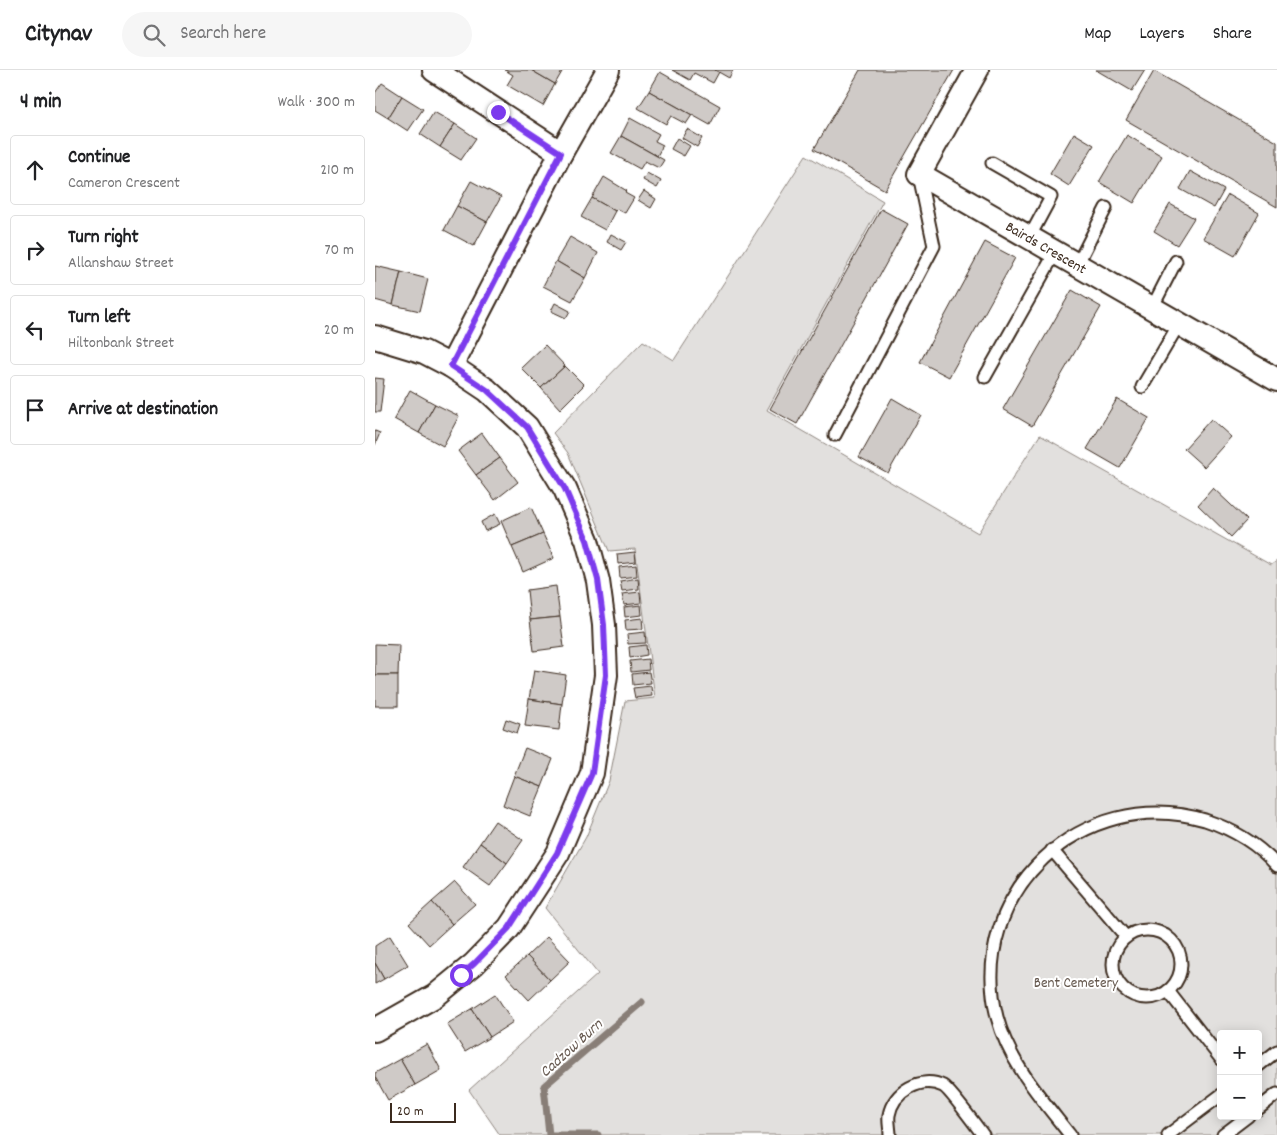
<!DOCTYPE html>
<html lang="en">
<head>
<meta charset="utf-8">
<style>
	:root { --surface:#fff; --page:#f6f6f6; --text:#202124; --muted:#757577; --line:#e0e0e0 }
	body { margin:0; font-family:Dekko,sans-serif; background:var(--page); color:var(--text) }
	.controls { position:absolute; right:15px; bottom:15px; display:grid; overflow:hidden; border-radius:5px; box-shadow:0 2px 12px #0003 }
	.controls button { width:45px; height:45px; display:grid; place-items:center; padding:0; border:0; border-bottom:1px solid var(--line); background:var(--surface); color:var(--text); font:25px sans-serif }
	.scale { position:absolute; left:15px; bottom:12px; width:66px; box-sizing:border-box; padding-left:5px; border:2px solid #3b2a1e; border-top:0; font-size:14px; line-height:18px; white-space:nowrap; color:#3b2a1e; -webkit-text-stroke:4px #fff; paint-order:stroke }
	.stop { position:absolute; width:15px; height:15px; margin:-11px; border:4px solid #7c3aed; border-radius:50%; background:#fff }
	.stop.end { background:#7c3aed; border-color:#fff; box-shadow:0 1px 5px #0008 }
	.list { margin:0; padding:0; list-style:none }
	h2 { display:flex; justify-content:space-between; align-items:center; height:65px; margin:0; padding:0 20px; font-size:21px }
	h2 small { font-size:16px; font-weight:400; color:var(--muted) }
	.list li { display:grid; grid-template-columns:32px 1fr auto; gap:15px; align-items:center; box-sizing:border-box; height:70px; margin:0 10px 10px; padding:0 10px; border:1px solid var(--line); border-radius:5px }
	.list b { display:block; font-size:19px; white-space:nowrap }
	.list p { margin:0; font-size:16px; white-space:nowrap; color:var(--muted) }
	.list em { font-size:16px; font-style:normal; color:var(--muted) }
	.icon { flex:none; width:28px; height:28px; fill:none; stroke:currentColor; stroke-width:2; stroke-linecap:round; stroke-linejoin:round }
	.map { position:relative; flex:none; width:902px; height:1065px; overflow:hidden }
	header { display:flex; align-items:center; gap:30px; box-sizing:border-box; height:70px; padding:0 25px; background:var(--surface); border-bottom:1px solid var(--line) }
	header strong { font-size:24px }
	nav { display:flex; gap:28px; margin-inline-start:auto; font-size:18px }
	.search { width:350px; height:45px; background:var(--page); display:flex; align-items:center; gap:12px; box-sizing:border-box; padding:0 18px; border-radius:28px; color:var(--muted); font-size:19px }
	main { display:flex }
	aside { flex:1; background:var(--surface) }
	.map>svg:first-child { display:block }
	.green { fill:#e2e0de; stroke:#8e857e; fill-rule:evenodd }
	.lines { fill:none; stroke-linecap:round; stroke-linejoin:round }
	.stream { stroke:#887e77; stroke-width:7 }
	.building { fill:#cfcac7; stroke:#3b2a1e }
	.lane-casing { stroke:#3b2a1e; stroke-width:15 }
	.street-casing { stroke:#3b2a1e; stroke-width:26 }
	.lane { stroke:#fff; stroke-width:11 }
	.street { stroke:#fff; stroke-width:22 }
	.route { stroke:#7c3aed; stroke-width:6 }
	.labels { text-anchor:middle; stroke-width:4; stroke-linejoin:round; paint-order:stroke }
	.street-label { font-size:15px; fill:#3b2a1e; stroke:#fff }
	.park-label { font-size:15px; fill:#65584e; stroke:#fff }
	.water-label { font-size:16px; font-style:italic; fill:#685b52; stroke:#fff }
</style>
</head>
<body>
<header>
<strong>Citynav</strong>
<div class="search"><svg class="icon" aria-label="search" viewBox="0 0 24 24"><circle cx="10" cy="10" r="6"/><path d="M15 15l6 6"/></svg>Search here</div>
<nav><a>Map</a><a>Layers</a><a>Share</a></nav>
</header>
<main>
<aside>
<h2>4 min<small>Walk · 300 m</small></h2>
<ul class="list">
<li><svg class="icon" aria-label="ahead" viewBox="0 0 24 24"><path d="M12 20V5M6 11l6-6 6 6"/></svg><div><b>Continue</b><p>Cameron Crescent</p></div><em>210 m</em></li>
<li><svg class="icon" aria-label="right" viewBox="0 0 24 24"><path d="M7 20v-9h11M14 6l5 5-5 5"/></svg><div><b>Turn right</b><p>Allanshaw Street</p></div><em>70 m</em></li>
<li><svg class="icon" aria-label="left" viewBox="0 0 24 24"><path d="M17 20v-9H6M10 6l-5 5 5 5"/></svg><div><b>Turn left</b><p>Hiltonbank Street</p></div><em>20 m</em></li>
<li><svg class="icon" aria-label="arrive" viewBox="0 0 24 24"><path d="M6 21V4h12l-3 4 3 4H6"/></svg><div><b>Arrive at destination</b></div></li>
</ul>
</aside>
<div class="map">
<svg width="902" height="1065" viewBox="0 0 902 1065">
	<rect width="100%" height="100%" fill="#fff"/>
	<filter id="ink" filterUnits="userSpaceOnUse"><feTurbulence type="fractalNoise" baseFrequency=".02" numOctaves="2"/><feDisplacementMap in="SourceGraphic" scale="10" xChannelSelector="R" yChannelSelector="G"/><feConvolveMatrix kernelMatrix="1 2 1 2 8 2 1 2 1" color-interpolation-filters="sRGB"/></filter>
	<g filter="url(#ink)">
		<path class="green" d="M 431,85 L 508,131 L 392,340 L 603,463 L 665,365 L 896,495 L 902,491 L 902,1065 L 125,1065 L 94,1020 L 223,904 L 170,838 L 211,767 L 234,711 L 250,631 L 280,628 L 260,479 L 234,481 L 193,383 L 178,363 L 268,271 L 299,290 ZM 846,964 L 883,964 L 883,1046 L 846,1046 Z"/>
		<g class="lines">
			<polyline class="stream" points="223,1065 174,1065 169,1016 267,932"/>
		</g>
		<g class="building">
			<polygon points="130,0 156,0 180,14 168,36 132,15 138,5"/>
			<polygon points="156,0 188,0 180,14"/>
			<polygon points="297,0 340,0 344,2 338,13 319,3 315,10"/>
			<polygon points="340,0 358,0 354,8"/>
			<polygon points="485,0 579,0 510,120 439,79"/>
			<polygon points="721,0 770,0 757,21"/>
			<polygon points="779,1 902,72 902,137 751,50"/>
			<polygon points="285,2 345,36 335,55 274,21"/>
			<polygon points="7,13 27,26 13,48 0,40 0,23"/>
			<polygon points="274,21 317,45 311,54 296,46 291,54 263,38"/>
			<polygon points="27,26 48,39 33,61 13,48"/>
			<polygon points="59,42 80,54 65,77 45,64"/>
			<polygon points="255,48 284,64 280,71 288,75 282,86 246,66"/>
			<polygon points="80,54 101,68 86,90 65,77"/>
			<polygon points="312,59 327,68 322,77 307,68"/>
			<polygon points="699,63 719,75 694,116 675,104"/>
			<polygon points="752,65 787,86 759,133 724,112"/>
			<polygon points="246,66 289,90 284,98 270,91 265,99 236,83"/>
			<polygon points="302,68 315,76 309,86 296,79"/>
			<polygon points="815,101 849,120 839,138 805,119"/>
			<polygon points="272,103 286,111 282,118 268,110"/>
			<polygon points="229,107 252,121 250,123 259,128 250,143 242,139 240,141 217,128"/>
			<polygon points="96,111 126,127 112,152 82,136"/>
			<polygon points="269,121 281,129 276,138 263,130"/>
			<polygon points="853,125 884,143 860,186 828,168"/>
			<polygon points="217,128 240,141 230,160 206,147"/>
			<polygon points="795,134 819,148 802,175 779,161"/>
			<polygon points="82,136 112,152 99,176 69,160"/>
			<polygon points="506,139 533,154 422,354 395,339"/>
			<polygon points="236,164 251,172 246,180 232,172"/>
			<polygon points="195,167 223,183 210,208 181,191"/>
			<polygon points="610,172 640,188 574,307 545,292"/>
			<polygon points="181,191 210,208 197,231 168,216"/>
			<polygon points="0,196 26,202 18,235 0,230"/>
			<polygon points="26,202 53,209 45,241 18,235"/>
			<polygon points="697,220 726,237 657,356 628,339"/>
			<polygon points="180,233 195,241 191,248 176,241"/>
			<polygon points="170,275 190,296 166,318 146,298"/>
			<polygon points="190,296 209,315 185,339 166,318"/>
			<polygon points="0,308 9,309 5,342 0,342"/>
			<polygon points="35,320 60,334 44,363 19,349"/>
			<polygon points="517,328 546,345 513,403 484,387"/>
			<polygon points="742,329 774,348 745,398 712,379"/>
			<polygon points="60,334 84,346 68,376 44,363"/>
			<polygon points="836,349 856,367 829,397 809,379"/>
			<polygon points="0,361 5,363 0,375"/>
			<polygon points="107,363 125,388 101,405 83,381"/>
			<polygon points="125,388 143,412 120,430 101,405"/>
			<polygon points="838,418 872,450 856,467 823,435"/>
			<polygon points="156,437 168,464 137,477 126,451"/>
			<polygon points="120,444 125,454 110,461 106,452"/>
			<polygon points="168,464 179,488 148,502 137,477"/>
			<polygon points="260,482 261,492 243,494 242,484"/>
			<polygon points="261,495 262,506 245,508 244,497"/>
			<polygon points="263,508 264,519 247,521 245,511"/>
			<polygon points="181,516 185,547 155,550 152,520"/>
			<polygon points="265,522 266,533 249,535 247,524"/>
			<polygon points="266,535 267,545 250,547 249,537"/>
			<polygon points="185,547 189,577 159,581 155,550"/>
			<polygon points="267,548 268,559 251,560 250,550"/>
			<polygon points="270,562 271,573 253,574 252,564"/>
			<polygon points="0,574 24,575 23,605 0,605"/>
			<polygon points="271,575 272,585 255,588 254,577"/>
			<polygon points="273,589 274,600 256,602 255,591"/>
			<polygon points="159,600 191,605 187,634 154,629"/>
			<polygon points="274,602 276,613 258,615 257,604"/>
			<rect x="0" y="605" width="23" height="31"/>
			<polygon points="276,616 277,626 260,628 258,618"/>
			<polygon points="154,629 187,634 184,660 150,656"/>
			<polygon points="131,649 145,654 142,663 128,658"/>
			<polygon points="150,678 178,689 167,717 139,706"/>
			<polygon points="139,706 167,717 155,746 128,735"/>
			<polygon points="120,751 148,770 132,793 105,773"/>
			<polygon points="105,773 132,793 115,816 88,797"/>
			<polygon points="80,812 100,834 77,854 57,832"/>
			<polygon points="57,832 77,854 54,875 34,853"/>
			<polygon points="15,866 33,895 9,909 0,893 0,876"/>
			<polygon points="172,867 195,891 175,910 152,886"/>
			<polygon points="152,886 175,910 154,930 131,905"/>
			<polygon points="0,893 9,909 0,914"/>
			<polygon points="120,924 138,952 115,967 97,939"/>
			<polygon points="97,939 115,967 90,982 72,954"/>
			<polygon points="52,974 66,1000 40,1015 25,989"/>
			<polygon points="25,989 40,1015 13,1030 0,1007 0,1003"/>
		</g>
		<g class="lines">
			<defs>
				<g id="lane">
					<polyline points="617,93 676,127 654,168"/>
					<polyline points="702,195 731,138"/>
					<polyline points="777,238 801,191"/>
					<polyline points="610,307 680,183"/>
					<polyline points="767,317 804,254"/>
					<polyline points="460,365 559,176 544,105"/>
					<polyline points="677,780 751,867"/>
					<circle cx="772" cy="894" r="34"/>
					<polyline points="793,921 846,989"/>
					<polyline points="883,996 902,981"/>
					<polyline points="883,1039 902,1024"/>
					<path d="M 515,1065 C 515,1059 513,1052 514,1045 C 518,1022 546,1005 568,1016 C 574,1019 602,1057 608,1065"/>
					<path d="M 695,1065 C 667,1029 634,993 622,947 C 591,823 708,714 830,750 C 857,759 883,774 902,796"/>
					<polyline points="793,1065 846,1025"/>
					<polyline points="848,1065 873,1046"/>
				</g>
				<g id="street">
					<polyline points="59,0 186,83"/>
					<path id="s1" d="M 602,0 L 544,104 L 902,310"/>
					<polyline points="0,267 49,282 76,296 112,320 152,357 190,419 212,470 223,511 229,555 231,605 217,703 183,783 134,858 99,894 60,926 0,960"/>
					<polyline points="76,296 186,83 233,0"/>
				</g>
			</defs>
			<use href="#lane" class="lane-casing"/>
			<use href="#street" class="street-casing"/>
			<use href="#lane" class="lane"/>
			<use href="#street" class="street"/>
		</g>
	</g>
	<g class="lines" filter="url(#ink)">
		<polyline class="route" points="86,905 99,894 134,858 182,783 217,703 231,605 229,555 223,510 212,470 190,419 152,357 112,320 76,296 186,83 123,42"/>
	</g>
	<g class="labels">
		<g class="street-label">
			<text dy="5" stroke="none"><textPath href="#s1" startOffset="266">Bairds Crescent</textPath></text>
		</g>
		<g class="park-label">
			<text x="701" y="917">Bent Cemetery</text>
		</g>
		<g class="water-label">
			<text transform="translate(195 977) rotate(-42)" y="6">Cadzow Burn</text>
		</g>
	</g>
</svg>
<div class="controls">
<button>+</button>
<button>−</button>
</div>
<div class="scale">20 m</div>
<div class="stop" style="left:86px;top:905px"></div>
<div class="stop end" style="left:123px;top:42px"></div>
</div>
</main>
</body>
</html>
